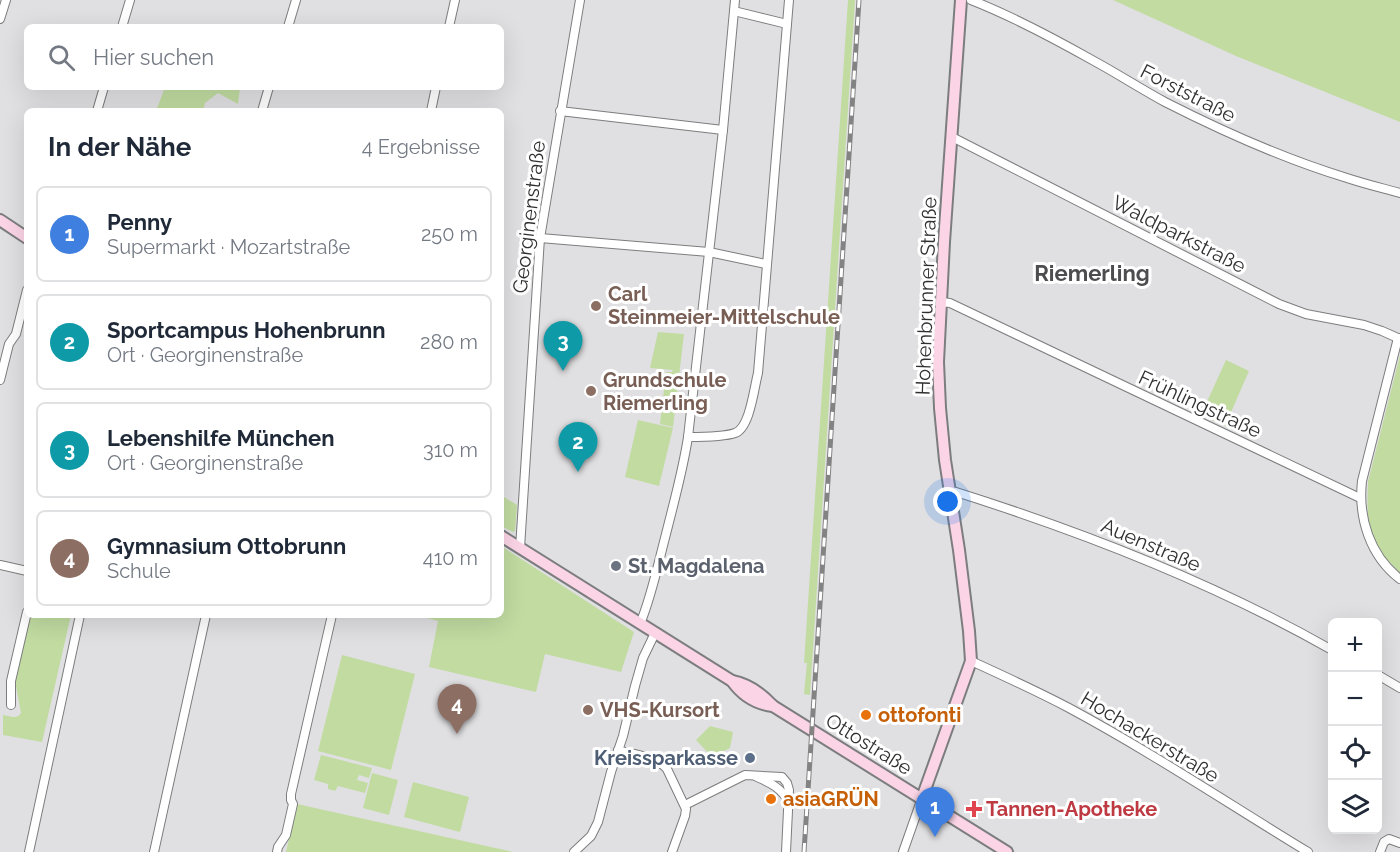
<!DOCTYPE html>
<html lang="de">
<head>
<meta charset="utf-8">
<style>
	:root { --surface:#fff; --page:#f2f2f3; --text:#1f2937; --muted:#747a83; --line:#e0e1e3; --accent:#ea580c }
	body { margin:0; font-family:Raleway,sans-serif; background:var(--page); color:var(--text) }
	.controls { position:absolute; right:18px; bottom:18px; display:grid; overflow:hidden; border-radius:9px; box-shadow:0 6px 24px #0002 }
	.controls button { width:54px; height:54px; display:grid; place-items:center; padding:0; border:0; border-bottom:2px solid var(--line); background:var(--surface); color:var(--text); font:30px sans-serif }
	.you { position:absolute; left:948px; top:502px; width:21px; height:21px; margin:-15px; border:4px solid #fff; border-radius:50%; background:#1a73e8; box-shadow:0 0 0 9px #1a73e833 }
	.badge { display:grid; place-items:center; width:39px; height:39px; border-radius:50%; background:var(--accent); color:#fff; font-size:20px; font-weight:700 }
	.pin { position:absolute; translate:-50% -50px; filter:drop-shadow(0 2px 3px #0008) }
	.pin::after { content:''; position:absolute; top:32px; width:21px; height:18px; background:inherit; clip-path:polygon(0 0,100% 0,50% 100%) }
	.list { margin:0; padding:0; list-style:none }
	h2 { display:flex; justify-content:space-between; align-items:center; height:78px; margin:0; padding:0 24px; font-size:26px }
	h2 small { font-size:20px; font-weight:400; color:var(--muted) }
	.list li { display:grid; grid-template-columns:39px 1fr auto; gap:18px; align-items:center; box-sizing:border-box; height:96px; margin:0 12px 12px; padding:0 12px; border:2px solid var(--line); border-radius:9px }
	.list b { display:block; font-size:22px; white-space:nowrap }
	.list p { margin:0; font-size:20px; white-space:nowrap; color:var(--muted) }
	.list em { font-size:20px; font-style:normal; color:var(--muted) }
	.icon { flex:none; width:33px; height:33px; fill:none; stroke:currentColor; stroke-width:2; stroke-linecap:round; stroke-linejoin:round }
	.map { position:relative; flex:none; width:1400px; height:852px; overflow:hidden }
	.search { position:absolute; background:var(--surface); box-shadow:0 6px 24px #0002; left:24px; top:24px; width:480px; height:66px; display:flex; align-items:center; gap:15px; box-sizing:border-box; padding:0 21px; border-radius:9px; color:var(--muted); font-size:22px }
	.panel { position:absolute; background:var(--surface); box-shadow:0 6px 24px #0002; left:24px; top:108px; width:480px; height:510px; border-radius:9px }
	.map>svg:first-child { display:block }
	.green { fill:#c1dba1 }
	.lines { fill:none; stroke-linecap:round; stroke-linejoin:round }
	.street-casing { stroke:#7c7d7e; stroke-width:10 }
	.secondary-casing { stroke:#7c7d7e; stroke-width:14 }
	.street { stroke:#fff; stroke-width:8 }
	.secondary { stroke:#fbd5e6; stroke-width:10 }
	.rail-casing { stroke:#838384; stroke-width:5 }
	.rail { stroke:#fff; stroke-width:3; stroke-dasharray:9; stroke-linecap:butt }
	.education-dot { fill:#8d6e63; stroke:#fff; stroke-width:2 }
	.worship-dot { fill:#6b7280; stroke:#fff; stroke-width:2 }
	.food-dot { fill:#e8710a; stroke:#fff; stroke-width:2 }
	.service-dot { fill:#5c6f8a; stroke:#fff; stroke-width:2 }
	.health-dot { fill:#e0444e; stroke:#fff; stroke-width:2 }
	.labels { text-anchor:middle; stroke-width:6; stroke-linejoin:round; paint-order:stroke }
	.street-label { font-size:20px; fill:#303031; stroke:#fff }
	.education-label { font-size:20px; font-weight:bold; fill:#785e54; stroke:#fff; text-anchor:start }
	.worship-label { font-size:20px; font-weight:bold; fill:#5b616d; stroke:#fff; text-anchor:start }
	.food-label { font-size:20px; font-weight:bold; fill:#c56008; stroke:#fff; text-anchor:start }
	.service-label { font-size:20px; font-weight:bold; fill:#4e5e75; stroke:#fff; text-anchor:end }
	.health-label { font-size:20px; font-weight:bold; fill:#be3a42; stroke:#fff; text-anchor:start }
	.quarter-label { font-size:22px; font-weight:bold; fill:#4d4d4f; stroke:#fff }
</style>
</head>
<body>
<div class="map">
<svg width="1400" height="852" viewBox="0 0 1400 852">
	<rect width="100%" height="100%" fill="#e0e0e2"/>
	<g class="green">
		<polygon points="848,0 855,0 810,695 804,694 807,663 804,663"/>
		<polygon points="1113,0 1400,0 1400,122 1236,56"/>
		<polygon points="165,87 240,87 238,104 218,93 205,103 203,111 156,111"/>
		<polygon points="658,332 684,334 673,427 660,424 666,372 672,372 673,370 650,368"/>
		<path d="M 1400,355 L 1400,573 C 1394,566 1386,559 1380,552 C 1366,532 1367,506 1368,482 Z"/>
		<polygon points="1226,360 1249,371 1225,426 1201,415"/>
		<polygon points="638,420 673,428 659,486 625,477"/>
		<polygon points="501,495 517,505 515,531 513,532 501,526"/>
		<polygon points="501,546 634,632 621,672 545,654 536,692 429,667 438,621 416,615 501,615"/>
		<path d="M 30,615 L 71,615 L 42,742 L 3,735 L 3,715 C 10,716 17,720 21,713 L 15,681 Z"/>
		<polygon points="342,655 415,674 391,770 318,751"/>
		<polygon points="710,726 733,732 730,748 712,757 696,740"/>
		<polygon points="321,755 372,768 369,778 359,775 357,780 368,783 365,793 338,786 335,791 328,789 328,784 314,780"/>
		<polygon points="372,773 398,780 389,815 363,808"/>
		<polygon points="413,782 469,797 460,832 404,817"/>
		<polygon points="297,804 513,852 286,852"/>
	</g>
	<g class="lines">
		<defs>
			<g id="street">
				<path d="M 971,0 C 1012,16 1055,39 1094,61 C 1118,74 1141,89 1165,102 C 1224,132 1284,159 1347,178 C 1365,184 1382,188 1400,193"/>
				<polyline points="734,11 787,24"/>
				<polyline points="0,19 6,0"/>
				<polyline points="122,27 130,0"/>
				<polyline points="288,27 296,0"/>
				<polyline points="449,27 455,0"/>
				<polyline points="97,111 104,87"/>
				<polyline points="262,111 269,87"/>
				<polyline points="431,111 436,87"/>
				<polyline points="560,111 723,130"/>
				<polyline points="952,137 1279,304 1306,314 1364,325 1382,331 1400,339"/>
				<polyline points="540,238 709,252 766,264"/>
				<polyline points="941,302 950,303 1360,498"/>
				<path d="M 1398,338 L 1362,481 C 1358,518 1370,556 1400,579"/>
				<polyline points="0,380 9,344 16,334 27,290"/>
				<path d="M 688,437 C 701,437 724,437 735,433 C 750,428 754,388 758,373 L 789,0"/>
				<path d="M 949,491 L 956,492 C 1086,533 1214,583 1332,650"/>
				<polyline points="520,548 540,238 580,0"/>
				<polyline points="0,565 27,571"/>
				<path d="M 640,624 C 652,595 658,564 666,534 C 674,502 683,470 688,437 L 723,130 L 735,0"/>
				<path d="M 971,661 C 1004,676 1037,691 1069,708 C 1151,752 1229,804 1308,852"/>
				<polyline points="1378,675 1400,688"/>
				<polyline points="11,705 11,681 27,612"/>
				<path d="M 618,750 C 634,755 656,756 667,769 L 686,809 L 685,816 L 672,852"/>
				<path d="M 757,777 C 771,783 781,788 789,802"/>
				<polyline points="685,805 745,775 782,777 787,783 789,790 786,852"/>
				<polyline points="29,852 80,615"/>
				<polyline points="154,852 206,615"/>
				<polyline points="277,852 278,847 286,835 293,804 291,800 291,794 332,615"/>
				<polyline points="574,852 591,836 598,822 611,772 623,736 635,686 643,658 655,633"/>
				<polyline points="903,852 922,798"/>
				<polyline points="1380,852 1384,842 1389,839 1400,843"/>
			</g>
			<g id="secondary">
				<polyline points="0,220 27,238"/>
				<path d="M 501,536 L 732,681 C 742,695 756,704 773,706"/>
				<path d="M 732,681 C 748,684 762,694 773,706 L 1007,852"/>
				<polyline points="922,798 971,661 969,631 959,550 945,460 940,408 938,362 944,242 961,0"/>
			</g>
		</defs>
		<use href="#street" class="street-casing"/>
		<use href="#secondary" class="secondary-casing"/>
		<use href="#street" class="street"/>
		<use href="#secondary" class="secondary"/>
		<defs>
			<polyline id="rail" points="804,852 859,0"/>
		</defs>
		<use href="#rail" class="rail-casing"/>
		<use href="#rail" class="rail"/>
	</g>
	<g class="education-dot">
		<circle cx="596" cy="306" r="6"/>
		<circle cx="591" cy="391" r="6"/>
		<circle cx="588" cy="710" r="6"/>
	</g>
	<circle class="worship-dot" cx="616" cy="566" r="6"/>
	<g class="food-dot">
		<circle cx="866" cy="715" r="6"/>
		<circle cx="771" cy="799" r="6"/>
	</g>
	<circle class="service-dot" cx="750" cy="758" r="6"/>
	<path class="health-dot" d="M971 800h6v6h6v6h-6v6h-6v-6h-6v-6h6z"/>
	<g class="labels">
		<g class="street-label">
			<text transform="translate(1188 93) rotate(27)" y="7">Forststraße</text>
			<text transform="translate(529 217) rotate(-83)" y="7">Georginenstraße</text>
			<text transform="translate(1179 234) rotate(27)" y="7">Waldparkstraße</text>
			<text transform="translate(926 296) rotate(-88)" y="7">Hohenbrunner Straße</text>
			<text transform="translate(1200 404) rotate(25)" y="7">Frühlingstraße</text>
			<text transform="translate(1151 545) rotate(23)" y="7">Auenstraße</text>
			<text transform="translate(1150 737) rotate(31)" y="7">Hochackerstraße</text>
			<text transform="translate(869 744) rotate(32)" y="7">Ottostraße</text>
		</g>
		<g class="education-label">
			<text x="608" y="301">Carl<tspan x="608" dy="23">Steinmeier-Mittelschule</tspan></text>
			<text x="603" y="387">Grundschule<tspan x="603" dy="23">Riemerling</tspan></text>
			<text x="600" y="717">VHS-Kursort</text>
		</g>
		<g class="worship-label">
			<text x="628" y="573">St. Magdalena</text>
		</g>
		<g class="food-label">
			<text x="878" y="722">ottofonti</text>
			<text x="783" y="806">asiaGRÜN</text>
		</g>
		<g class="service-label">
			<text x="738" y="765">Kreissparkasse</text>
		</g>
		<g class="health-label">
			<text x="986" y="816">Tannen-Apotheke</text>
		</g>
		<g class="quarter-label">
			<text x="1092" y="281">Riemerling</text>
		</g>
	</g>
</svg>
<div class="controls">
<button>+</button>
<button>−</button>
<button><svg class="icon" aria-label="locate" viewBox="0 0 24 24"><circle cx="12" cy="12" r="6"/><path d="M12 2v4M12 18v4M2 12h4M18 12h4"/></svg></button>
<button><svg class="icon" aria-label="layers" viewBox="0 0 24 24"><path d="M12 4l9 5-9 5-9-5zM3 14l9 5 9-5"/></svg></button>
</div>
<div class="you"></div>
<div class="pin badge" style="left:935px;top:837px;background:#3f7fe0">1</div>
<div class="pin badge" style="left:578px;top:472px;background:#0f9aa8">2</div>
<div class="pin badge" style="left:563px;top:371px;background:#0f9aa8">3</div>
<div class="pin badge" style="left:457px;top:734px;background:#8d6e63">4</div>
<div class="search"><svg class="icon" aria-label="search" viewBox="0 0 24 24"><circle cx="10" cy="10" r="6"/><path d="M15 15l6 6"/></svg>Hier suchen</div>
<section class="panel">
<h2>In der Nähe<small>4 Ergebnisse</small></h2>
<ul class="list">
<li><span class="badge" style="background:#3f7fe0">1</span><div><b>Penny</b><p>Supermarkt · Mozartstraße</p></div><em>250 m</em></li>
<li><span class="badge" style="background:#0f9aa8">2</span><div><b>Sportcampus Hohenbrunn</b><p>Ort · Georginenstraße</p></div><em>280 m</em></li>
<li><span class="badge" style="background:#0f9aa8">3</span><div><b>Lebenshilfe München</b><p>Ort · Georginenstraße</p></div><em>310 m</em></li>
<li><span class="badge" style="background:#8d6e63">4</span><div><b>Gymnasium Ottobrunn</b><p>Schule</p></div><em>410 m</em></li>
</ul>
</section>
</div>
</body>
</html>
